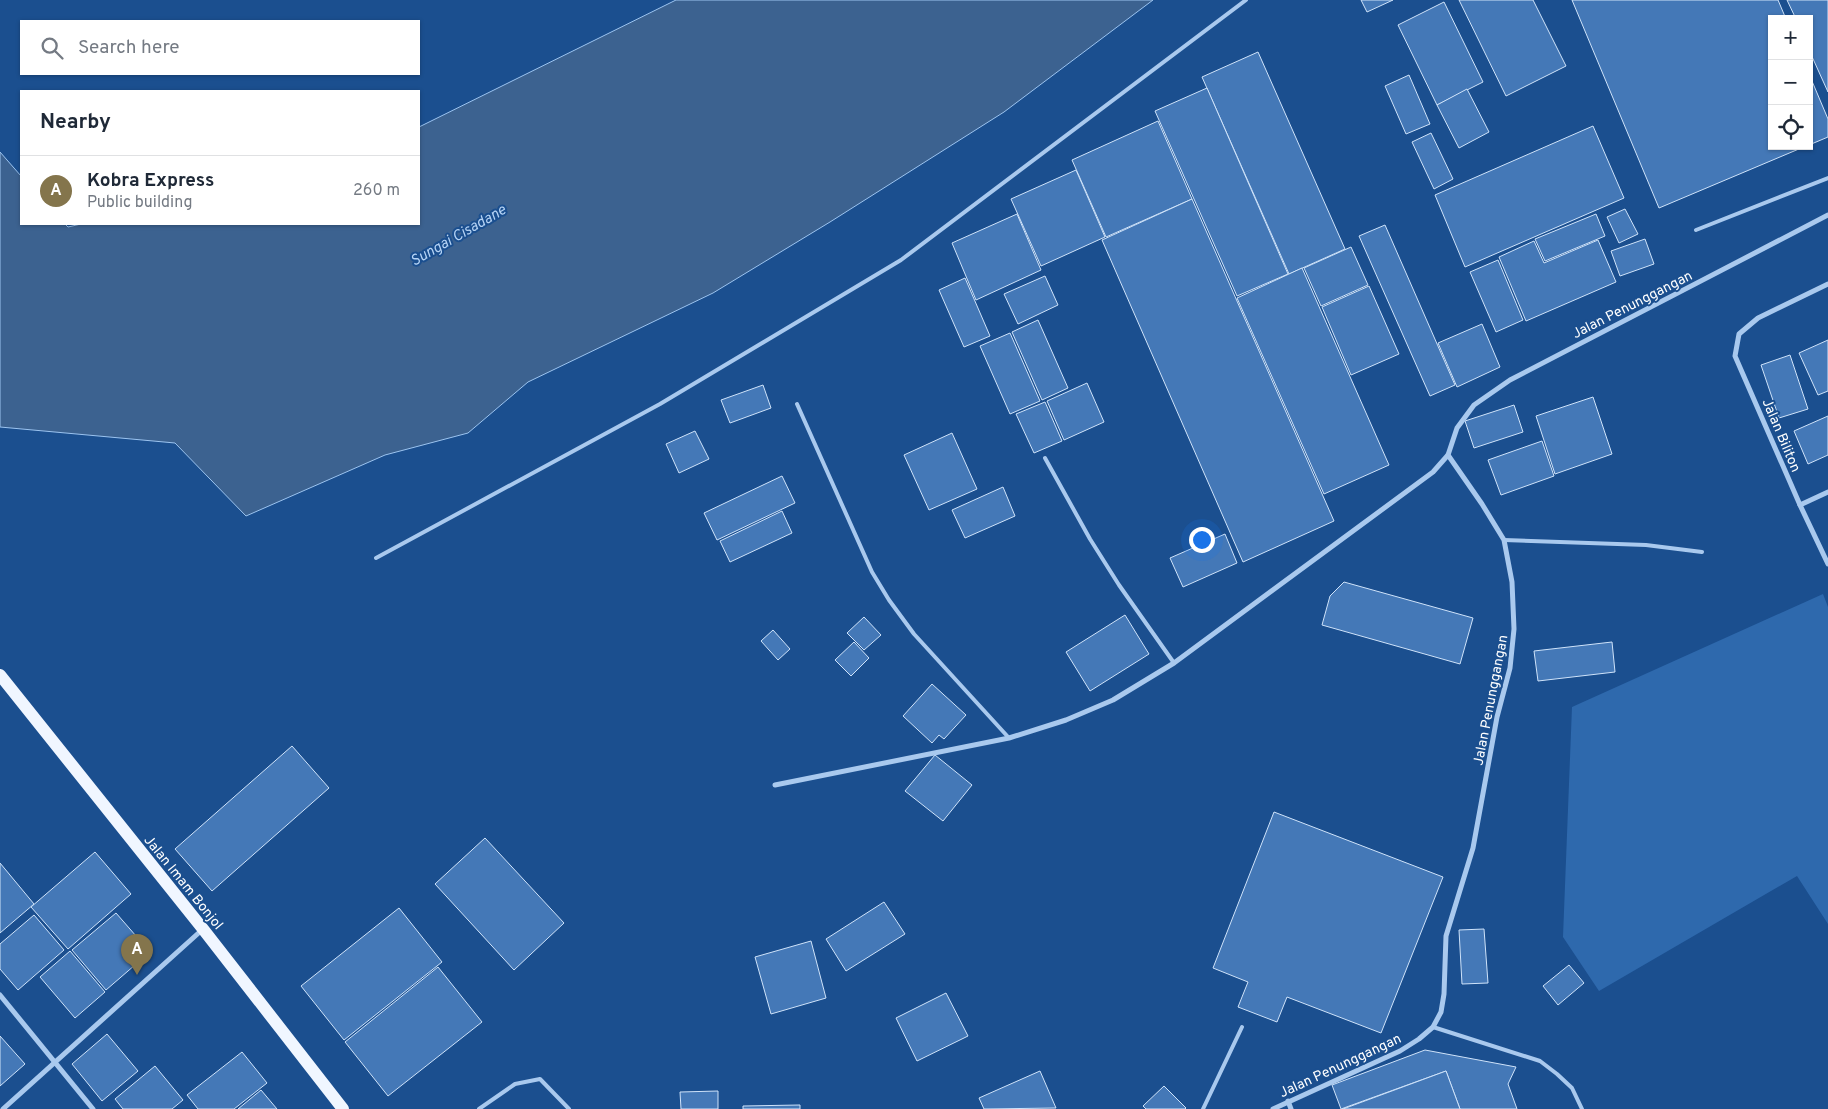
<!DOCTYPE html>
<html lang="en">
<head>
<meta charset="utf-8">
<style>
	:root { --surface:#fff; --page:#f2f2f3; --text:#1f2937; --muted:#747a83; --line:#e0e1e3; --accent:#84754c }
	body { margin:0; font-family:Overpass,sans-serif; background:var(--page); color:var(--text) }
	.controls { position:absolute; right:15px; top:15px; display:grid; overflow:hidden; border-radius:0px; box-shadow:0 1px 4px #0004 }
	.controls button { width:45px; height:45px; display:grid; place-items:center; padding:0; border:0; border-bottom:1px solid var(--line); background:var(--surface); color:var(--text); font:25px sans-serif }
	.you { position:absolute; left:1201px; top:539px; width:18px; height:18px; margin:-12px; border:4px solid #fff; border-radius:50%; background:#1a73e8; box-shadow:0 0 0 8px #1a73e833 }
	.badge { display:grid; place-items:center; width:32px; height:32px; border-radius:50%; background:var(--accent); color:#fff; font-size:16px; font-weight:700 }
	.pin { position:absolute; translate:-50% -41px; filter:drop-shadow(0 1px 2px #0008) }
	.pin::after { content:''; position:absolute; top:26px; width:18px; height:15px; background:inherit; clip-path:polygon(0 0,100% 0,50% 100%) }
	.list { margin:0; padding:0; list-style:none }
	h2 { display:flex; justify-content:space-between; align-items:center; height:65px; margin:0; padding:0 20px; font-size:21px }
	h2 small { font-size:16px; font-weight:400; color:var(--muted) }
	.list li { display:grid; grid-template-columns:32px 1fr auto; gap:15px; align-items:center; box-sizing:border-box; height:70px; padding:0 20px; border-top:1px solid var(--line) }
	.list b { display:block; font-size:19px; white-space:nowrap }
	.list p { margin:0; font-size:16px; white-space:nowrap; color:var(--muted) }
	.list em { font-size:16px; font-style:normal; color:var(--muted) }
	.icon { flex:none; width:28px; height:28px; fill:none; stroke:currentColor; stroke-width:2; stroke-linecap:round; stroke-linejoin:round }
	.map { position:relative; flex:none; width:1828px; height:1109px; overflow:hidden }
	.search { position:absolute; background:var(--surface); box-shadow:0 1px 4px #0004; left:20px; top:20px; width:400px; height:55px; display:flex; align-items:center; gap:12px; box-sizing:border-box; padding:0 18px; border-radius:0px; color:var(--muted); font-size:19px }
	.panel { position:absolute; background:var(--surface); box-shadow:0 1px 4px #0004; left:20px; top:90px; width:400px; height:135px; border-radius:0px }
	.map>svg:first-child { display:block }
	.green { fill:#2e69ad }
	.water { fill:#3c6290; stroke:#9cc4f0 }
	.building { fill:#4478b7; stroke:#cfe3fa }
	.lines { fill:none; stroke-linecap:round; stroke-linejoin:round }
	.lane { stroke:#a9c9ee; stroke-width:4 }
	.street { stroke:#a9c9ee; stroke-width:5 }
	.primary { stroke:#f0f6ff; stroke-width:12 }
	.labels { text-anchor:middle; stroke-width:4; stroke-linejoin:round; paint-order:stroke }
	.street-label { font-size:14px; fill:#fff; stroke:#1b4f8f }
	.water-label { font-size:15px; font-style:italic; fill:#b5d3f5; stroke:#1b4f8f }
</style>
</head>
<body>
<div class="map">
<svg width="1828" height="1109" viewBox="0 0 1828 1109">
	<rect width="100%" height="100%" fill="#1b4f8f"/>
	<polygon class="green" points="1823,594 1828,607 1828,924 1797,876 1599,991 1563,937 1572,707"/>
	<polygon class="water" points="676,0 1153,0 1004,112 830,222 713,293 528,382 468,433 385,455 246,516 175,443 0,427 0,152 21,176 21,224 65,224 68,227 81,224 419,224 419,127"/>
	<g class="building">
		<polygon points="1361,0 1393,0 1367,12"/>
		<polygon points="1459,0 1533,0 1566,66 1506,96"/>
		<polygon points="1572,0 1778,0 1786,19 1772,19 1772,146 1806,146 1659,208"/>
		<polygon points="1787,0 1828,0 1828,92 1809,50 1809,19 1796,19"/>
		<polygon points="1444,2 1483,82 1437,105 1398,25"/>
		<polygon points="1258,52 1345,249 1289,274 1202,77"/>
		<polygon points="1809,74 1828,119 1828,137 1809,145"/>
		<polygon points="1409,75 1430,124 1406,134 1385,86"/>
		<polygon points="1207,88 1288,274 1237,296 1155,111"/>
		<polygon points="1467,89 1489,132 1459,148 1437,105"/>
		<polygon points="1158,121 1192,199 1106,237 1072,160"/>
		<polygon points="1593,126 1624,198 1465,267 1435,195"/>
		<polygon points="1431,133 1453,179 1434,189 1412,142"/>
		<polygon points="1076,170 1105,237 1041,266 1011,199"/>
		<polygon points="1192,199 1334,521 1243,562 1102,240"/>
		<polygon points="1625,209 1638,234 1619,243 1607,217"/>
		<polygon points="1017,214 1041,270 976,300 952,243"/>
		<polygon points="1596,214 1605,236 1545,261 1535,239"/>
		<polygon points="1385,225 1455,385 1430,396 1359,236"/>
		<polygon points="1645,239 1654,264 1620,276 1611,251"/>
		<polygon points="1598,240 1616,282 1526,321 1499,257 1534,241 1544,263"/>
		<polygon points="1351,247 1368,285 1321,306 1304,268"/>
		<polygon points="1498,260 1523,320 1496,332 1470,272"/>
		<polygon points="1302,268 1389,465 1324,494 1237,298"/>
		<polygon points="1045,276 1058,305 1018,324 1004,294"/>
		<polygon points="965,278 990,336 964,347 939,290"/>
		<polygon points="1369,286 1399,354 1351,375 1322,307"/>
		<polygon points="1038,320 1068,388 1042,400 1012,332"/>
		<polygon points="1482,324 1500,367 1457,387 1438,343"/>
		<polygon points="1010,333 1040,401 1010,414 980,346"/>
		<polygon points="1828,340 1828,391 1818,395 1799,353"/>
		<polygon points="1790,355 1808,409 1779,418 1761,365"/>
		<polygon points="1087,383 1104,422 1064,440 1047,401"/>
		<polygon points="763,385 771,408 730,423 721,400"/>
		<polygon points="1593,397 1612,454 1555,474 1536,416"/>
		<polygon points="1045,402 1062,441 1034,453 1016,414"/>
		<polygon points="1514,405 1523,432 1474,448 1465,421"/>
		<polygon points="1828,416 1828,455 1808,464 1794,431"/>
		<polygon points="695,431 709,459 679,473 666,444"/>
		<polygon points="952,433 977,489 929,510 904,455"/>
		<polygon points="1542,441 1554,476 1501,495 1488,460"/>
		<polygon points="782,476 795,503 717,540 704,513"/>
		<polygon points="1003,487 1015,516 965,538 952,510"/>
		<polygon points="782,511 792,533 730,562 720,541"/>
		<polygon points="1225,534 1237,563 1183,587 1170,558"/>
		<polygon points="1344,582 1473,618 1460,664 1322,625 1330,596"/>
		<polygon points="1125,615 1149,654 1090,691 1066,652"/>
		<polygon points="864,617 881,635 864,650 847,633"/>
		<polygon points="773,630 790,649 778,660 761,641"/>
		<polygon points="854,642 869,658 851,676 835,660"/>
		<polygon points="1612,642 1615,672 1538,681 1534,651"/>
		<polygon points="932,684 966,715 944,739 939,735 932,743 903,716"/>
		<polygon points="292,746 329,788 212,891 175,849"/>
		<polygon points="935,755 972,785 943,821 905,791"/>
		<polygon points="1274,812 1443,877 1381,1033 1287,997 1277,1022 1238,1007 1248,982 1213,968"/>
		<polygon points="485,838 564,923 514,970 435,884"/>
		<polygon points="95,852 131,894 68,949 31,907"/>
		<polygon points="0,863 34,904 0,933"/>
		<polygon points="884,902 905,934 846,971 826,939"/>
		<polygon points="399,908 442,962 344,1040 301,986"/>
		<polygon points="116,913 150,952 106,990 72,950"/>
		<polygon points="34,915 64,950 18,990 0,969 0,944"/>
		<polygon points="1484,929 1488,983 1462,984 1459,930"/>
		<polygon points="811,941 826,998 771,1014 755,957"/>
		<polygon points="70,951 105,992 75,1018 40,977"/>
		<polygon points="1569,965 1584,983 1558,1005 1543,986"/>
		<polygon points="438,967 482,1022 388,1096 345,1042"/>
		<polygon points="946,993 968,1036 917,1061 896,1018"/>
		<polygon points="107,1034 138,1071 102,1101 72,1064"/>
		<polygon points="0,1036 25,1064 0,1086"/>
		<polygon points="1425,1050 1516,1067 1508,1084 1517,1109 1460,1109 1446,1071 1341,1109 1332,1085"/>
		<polygon points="242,1052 267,1083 234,1109 198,1109 187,1095"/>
		<polygon points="155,1066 183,1100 172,1109 123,1109 115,1099"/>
		<polygon points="1040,1071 1056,1108 984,1109 979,1098"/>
		<polygon points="1446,1071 1460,1109 1343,1109"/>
		<polygon points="1164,1086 1186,1108 1185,1109 1146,1109 1143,1106"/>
		<polygon points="261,1090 277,1109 238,1109"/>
		<polygon points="718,1091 718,1109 681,1109 680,1092"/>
		<polygon points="800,1105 800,1109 743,1109 743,1106"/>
	</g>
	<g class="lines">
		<g class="lane">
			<polyline points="1696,230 1828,178"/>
			<polyline points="797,404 872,572 889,600 914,634 1009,738"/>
			<polyline points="1045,458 1090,539 1119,585 1174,663"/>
			<polyline points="1504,540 1646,545 1702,552"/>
			<polyline points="376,558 660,404 901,260 1246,0"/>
			<polyline points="1433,1027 1540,1061 1557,1074 1572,1088 1582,1109"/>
			<polyline points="479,1109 515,1084 540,1079 569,1109"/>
			<polyline points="1203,1109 1242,1027"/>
		</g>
		<g class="street">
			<polyline points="1828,284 1758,318 1739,334 1735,356 1800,505 1828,564"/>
			<polyline points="1800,505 1828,492"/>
			<polyline points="775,785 1009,738 1066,720 1113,700 1174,663 1433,472 1448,455"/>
			<polyline points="0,995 93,1109"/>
			<polyline points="1288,1101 1291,1109"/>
			<polyline points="3,1109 203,929"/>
			<polyline points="1273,1109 1400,1051 1419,1039 1433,1027 1441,1012 1444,994 1446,936 1473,848 1497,717 1510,668 1514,629 1512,582 1504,540 1482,504 1448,455 1457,428 1474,405 1510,380 1828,215"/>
		</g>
		<polyline class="primary" points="0,675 203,929 343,1109"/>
	</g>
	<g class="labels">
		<g class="street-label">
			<text transform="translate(1632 304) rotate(-27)" y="5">Jalan Penunggangan</text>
			<text transform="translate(1782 435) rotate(67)" y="5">Jalan Biliton</text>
			<text transform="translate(1490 700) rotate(-79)" y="5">Jalan Penunggangan</text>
			<text transform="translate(184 882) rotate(51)" y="5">Jalan Imam Bonjol</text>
			<text transform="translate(1340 1065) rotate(-25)" y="5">Jalan Penunggangan</text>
		</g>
		<g class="water-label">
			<text transform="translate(458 235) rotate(-30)" y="5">Sungai Cisadane</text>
		</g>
	</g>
</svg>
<div class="controls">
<button>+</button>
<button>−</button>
<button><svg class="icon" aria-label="locate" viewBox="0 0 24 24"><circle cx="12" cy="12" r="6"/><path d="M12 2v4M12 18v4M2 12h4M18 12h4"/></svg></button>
</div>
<div class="you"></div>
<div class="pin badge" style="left:137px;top:975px">A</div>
<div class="search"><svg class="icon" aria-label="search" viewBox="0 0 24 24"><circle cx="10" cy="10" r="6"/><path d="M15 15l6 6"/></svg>Search here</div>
<section class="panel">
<h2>Nearby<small></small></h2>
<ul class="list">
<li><span class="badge">A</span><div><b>Kobra Express</b><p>Public building</p></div><em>260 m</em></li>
</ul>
</section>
</div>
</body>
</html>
